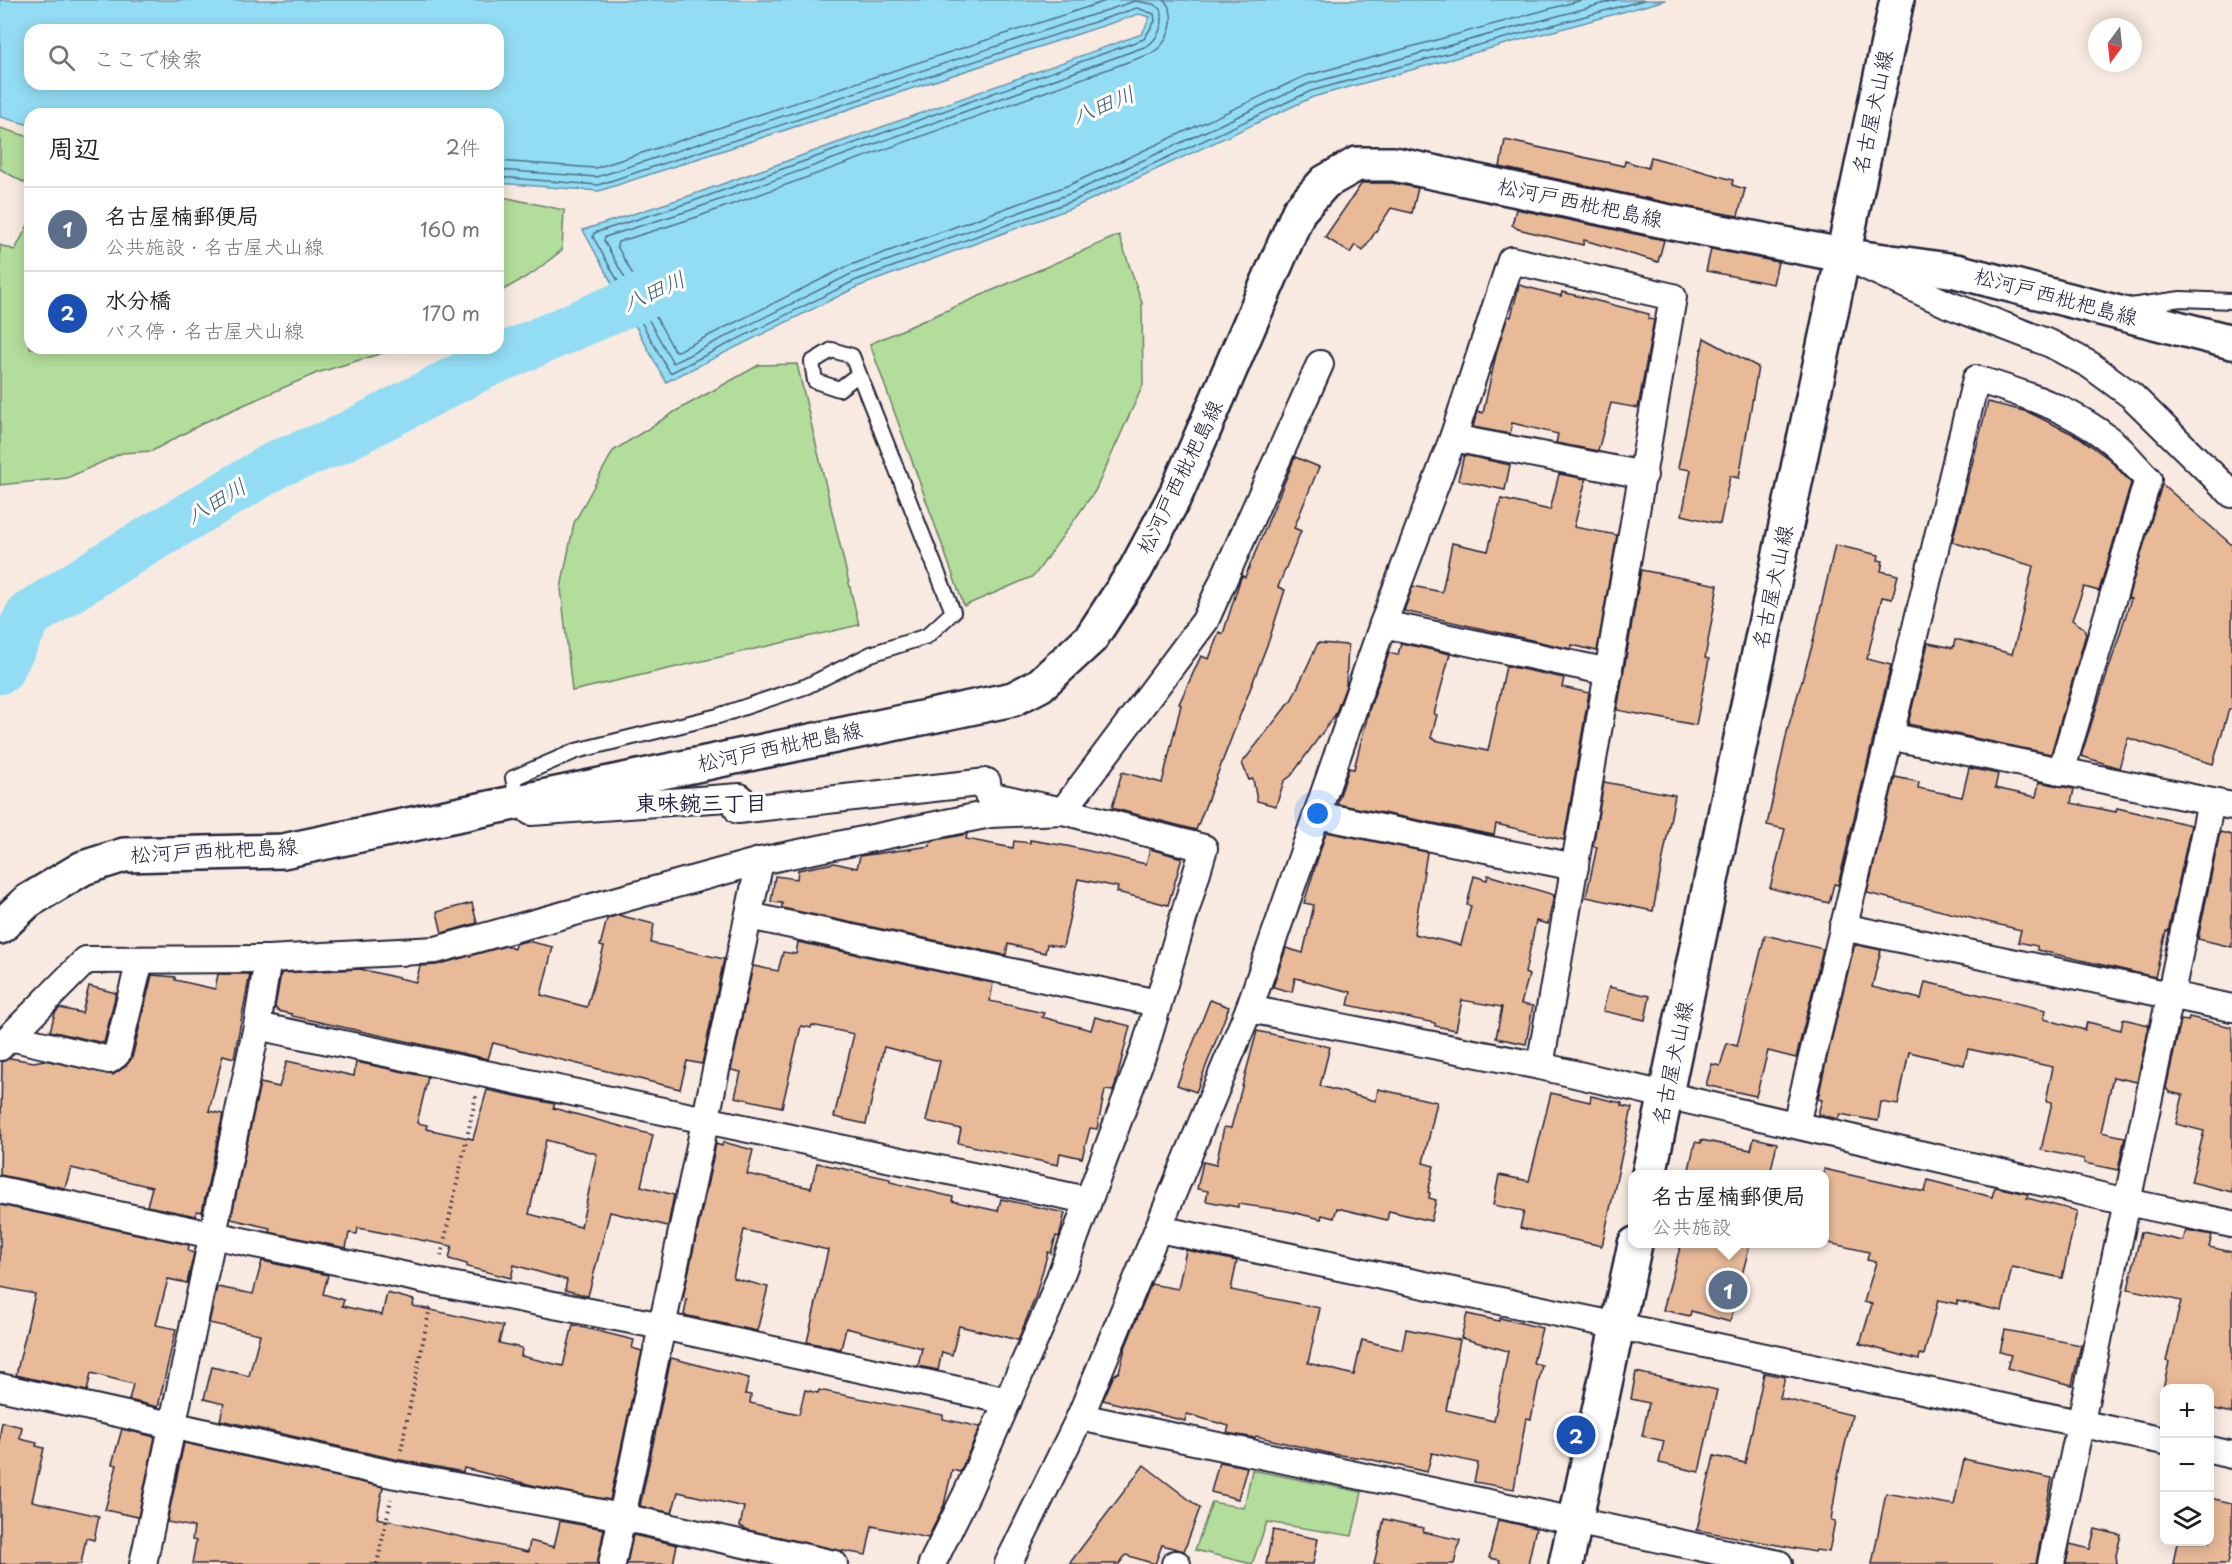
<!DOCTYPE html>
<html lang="ja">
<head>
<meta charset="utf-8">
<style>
	:root { --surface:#fff; --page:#f6f6f6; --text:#202124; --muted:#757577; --line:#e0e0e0; --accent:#22223b }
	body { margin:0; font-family:"Playpen Sans","Klee One",sans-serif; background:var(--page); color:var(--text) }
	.controls { position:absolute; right:18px; bottom:18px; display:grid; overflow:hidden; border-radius:12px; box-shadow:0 3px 15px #0003 }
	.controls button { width:54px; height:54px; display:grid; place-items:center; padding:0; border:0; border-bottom:2px solid var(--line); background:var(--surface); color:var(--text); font:30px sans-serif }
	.compass { position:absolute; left:2088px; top:18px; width:54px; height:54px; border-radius:50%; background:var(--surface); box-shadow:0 3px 15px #0003; rotate:195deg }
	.you { position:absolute; left:1318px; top:814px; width:21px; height:21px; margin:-15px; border:4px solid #fff; border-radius:50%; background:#1a73e8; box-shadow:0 0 0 9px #1a73e833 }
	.badge { display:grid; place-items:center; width:39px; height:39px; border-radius:50%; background:var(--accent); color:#fff; font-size:20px; font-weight:700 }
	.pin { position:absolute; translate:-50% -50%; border:3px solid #fff; box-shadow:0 2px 6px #0006 }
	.popup { position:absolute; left:1628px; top:1170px; width:201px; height:78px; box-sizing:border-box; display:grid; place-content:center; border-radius:12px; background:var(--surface); filter:drop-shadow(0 2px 4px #0005); font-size:20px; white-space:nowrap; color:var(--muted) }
	.popup b { font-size:22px; color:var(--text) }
	.popup::after { content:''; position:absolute; left:50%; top:100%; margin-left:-12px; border:12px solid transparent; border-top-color:var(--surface) }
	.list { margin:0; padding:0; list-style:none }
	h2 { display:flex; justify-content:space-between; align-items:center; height:78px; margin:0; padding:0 24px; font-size:26px }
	h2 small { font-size:20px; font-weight:400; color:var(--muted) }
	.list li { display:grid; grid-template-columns:39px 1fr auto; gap:18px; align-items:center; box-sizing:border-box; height:84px; padding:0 24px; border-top:2px solid var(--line) }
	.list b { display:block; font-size:22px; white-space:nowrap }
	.list p { margin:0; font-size:20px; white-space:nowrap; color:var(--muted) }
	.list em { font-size:20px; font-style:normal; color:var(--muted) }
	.icon { flex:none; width:33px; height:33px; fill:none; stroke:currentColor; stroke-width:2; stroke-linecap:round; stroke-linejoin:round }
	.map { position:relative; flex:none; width:2232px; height:1564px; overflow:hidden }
	.search { position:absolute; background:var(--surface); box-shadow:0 3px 15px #0003; left:24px; top:24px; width:480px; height:66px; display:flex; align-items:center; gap:15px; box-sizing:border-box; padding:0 21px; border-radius:18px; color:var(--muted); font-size:22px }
	.panel { position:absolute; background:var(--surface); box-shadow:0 3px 15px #0003; left:24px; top:108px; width:480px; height:246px; border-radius:18px }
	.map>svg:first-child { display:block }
	.green { fill:#b3dd9a; stroke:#6a806a; stroke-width:1.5 }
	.water { fill:#93ddf4; stroke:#6692aa; stroke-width:1.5; fill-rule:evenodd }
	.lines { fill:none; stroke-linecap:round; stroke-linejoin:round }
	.shore { stroke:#4f6d85; stroke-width:1.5 }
	.river { stroke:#93ddf4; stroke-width:48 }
	.building { fill:#e8ba98; stroke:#22223b; stroke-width:1.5; fill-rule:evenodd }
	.service-casing { stroke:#22223b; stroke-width:18 }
	.minor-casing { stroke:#22223b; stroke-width:30 }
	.secondary-casing { stroke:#22223b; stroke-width:38 }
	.path { stroke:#22223b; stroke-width:4; stroke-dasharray:1.5 4.5; stroke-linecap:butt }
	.service { stroke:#fff; stroke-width:14 }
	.minor { stroke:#fff; stroke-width:26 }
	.secondary { stroke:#fff; stroke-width:33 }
	.labels { text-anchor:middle; stroke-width:6; stroke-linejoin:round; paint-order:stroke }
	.street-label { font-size:21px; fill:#22223b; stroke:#fff }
	.water-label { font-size:22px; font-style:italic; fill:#445a72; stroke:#fff }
	.neighbourhood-label { font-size:22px; font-weight:bold; fill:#22223b; stroke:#fff }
</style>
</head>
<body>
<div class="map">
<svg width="2232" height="1564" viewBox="0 0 2232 1564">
	<rect width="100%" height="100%" fill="#f8eae0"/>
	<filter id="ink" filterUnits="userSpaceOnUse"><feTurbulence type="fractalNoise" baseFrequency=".0167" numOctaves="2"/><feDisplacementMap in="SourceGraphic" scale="12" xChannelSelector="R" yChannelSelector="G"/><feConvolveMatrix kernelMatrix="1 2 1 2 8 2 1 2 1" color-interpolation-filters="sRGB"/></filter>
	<g filter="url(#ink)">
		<g class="green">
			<polygon points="0,128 30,137 30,186 0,169"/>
			<polygon points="498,196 564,210 562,250 533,273 498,293"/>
			<polygon points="30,221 30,348 399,348 317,373 207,421 152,451 122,453 67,478 0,485 0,245 15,250"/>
			<polygon points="1119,235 1142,303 1143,385 1095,491 1034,576 964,606 870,344"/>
			<polygon points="797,364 859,625 572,691 561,588 574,523 613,451 676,411 759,365"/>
			<polygon points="1252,1470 1362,1492 1352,1536 1267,1522 1252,1564 1195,1550 1212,1502 1244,1508"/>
		</g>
		<path class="water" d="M 0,0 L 1666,0 L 1313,97 L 1077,206 L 857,287 L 666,382 L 583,230 L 686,197 L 1142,34 L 1150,17 L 1139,14 L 599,191 L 498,183 L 498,114 L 30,114 L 30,125 L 0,117 ZM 30,30 L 498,30 L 498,84 L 30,84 Z"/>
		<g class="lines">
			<g class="shore">
				<path d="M 1164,0 C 1179,16 1169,45 1150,54 L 694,218 L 618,242 L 617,246 L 674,350 L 678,351 L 848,266 L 1069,185 L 1305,76 L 1582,0"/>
				<polyline points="498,161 596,168 1109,0"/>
				<path d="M 498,170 L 597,177 L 1135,1 L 1153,4 L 1160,9 C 1166,22 1158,39 1147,46 L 691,210 L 605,237 L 604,241 L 673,363 L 851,274 L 1072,193 L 1308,84 L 1616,0"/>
				<polyline points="498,177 598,185 1137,8 1154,14 1155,21 1144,39 688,203 594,233 593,237 670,373 854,281 1075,200 1311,91 1644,0"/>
			</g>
			<polyline class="river" points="0,670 29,615 117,559 279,463 335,442 482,366 683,279"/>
		</g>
		<g class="building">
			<polygon points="1505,140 1624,166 1625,161 1648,168 1651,157 1733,180 1732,185 1745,189 1738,216 1683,206 1500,167"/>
			<polygon points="1362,183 1392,183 1418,188 1412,213 1391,208 1363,251 1355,245 1350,253 1325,237"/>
			<polygon points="1516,209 1664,240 1658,262 1584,240 1583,245 1518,229 1512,225"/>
			<polygon points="1711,249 1778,262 1773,284 1706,271"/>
			<polygon points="1519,285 1561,296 1562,292 1649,314 1648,319 1654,320 1638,408 1611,403 1598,451 1556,443 1558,434 1512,423 1510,434 1473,427 1477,411 1483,413 1497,350 1508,316 1511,317"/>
			<polygon points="1704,338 1758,367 1739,478 1730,476 1720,524 1682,515 1691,470 1678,468"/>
			<polygon points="1988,402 2028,412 2079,437 2109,459 2131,483 2099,591 2084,587 2072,620 2084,628 2086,634 2051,754 1908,724 1928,643 1953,648 1955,640 1960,640 2012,654 2018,633 2033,566 1952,542"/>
			<polygon points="1464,455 1510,465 1505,490 1458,480"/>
			<polygon points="1295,457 1319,467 1294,528 1301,531 1278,587 1285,590 1269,640 1196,830 1112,808 1122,772 1162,783 1181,705 1179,704 1201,656 1209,659 1219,632 1223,634 1240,580 1242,576 1245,577"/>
			<polygon points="1559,474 1586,479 1574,527 1617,535 1597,651 1572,645 1571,649 1404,611 1413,586 1442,592 1452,543 1488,551 1501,499 1550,510"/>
			<polygon points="2162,484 2232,545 2232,710 2229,709 2213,764 2128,738 2119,768 2081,756 2131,599 2128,598"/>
			<polygon points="1835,545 1879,555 1878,560 1883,561 1881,571 1898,575 1892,599 1882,597 1867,659 1891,665 1838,885 1834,884 1829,903 1770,888 1785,829 1767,825 1788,728 1812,646"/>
			<polygon points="1641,570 1718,585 1705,658 1709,659 1696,725 1617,710"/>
			<polygon points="1318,643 1348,645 1346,686 1335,715 1291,776 1284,781 1276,806 1257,801 1253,779 1249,780 1242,763 1292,699"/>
			<polygon points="1401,643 1450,654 1434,714 1437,715 1431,738 1439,741 1488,751 1506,666 1564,678 1562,687 1589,693 1564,840 1496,824 1494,835 1337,804 1349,768 1354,769 1369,710 1389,653 1398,655"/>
			<polygon points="1969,768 1998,774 1995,788 2036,797 2039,782 2074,789 2071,803 2116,812 2117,808 2191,825 2168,932 2166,931 2155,977 2037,950 2037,946 2018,942 2021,930 1867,893 1895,777 1919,782 1918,788 1962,797"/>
			<polygon points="1604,782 1675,795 1653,911 1586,897 1597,847 1593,846"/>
			<polygon points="1326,832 1427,852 1414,934 1461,945 1471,906 1467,905 1474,876 1487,880 1488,875 1554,895 1548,924 1536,921 1525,973 1529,975 1521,1004 1533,1006 1526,1044 1496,1038 1502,1007 1462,1000 1456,1030 1435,1026 1435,1023 1348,1005 1351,992 1295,978 1292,992 1273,987 1286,948 1303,953 1314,905 1304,903"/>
			<polygon points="2220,832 2232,835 2232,947 2198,939"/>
			<polygon points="967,834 966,839 1013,848 1014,841 1030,843 1030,840 1067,846 1146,864 1150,849 1182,858 1168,905 1117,892 1118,887 1078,879 1063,947 1047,944 1045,953 1008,944 1006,955 1000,954 782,908 782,903 771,902 775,876 797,879 798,870 834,863 857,868 860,856 930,846 931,841"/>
			<polygon points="472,903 477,923 442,933 437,912"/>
			<polygon points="618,915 654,924 651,943 724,959 702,1064 687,1061 680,1089 493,1043 488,1059 292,1016 292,1014 278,1011 275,1007 281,973 360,969 416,982 420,966 436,965 506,946 514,949 515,944 527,941 553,947 541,995 587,1007 604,947 600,946 607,919"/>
			<polygon points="1765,935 1823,949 1796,1058 1768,1051 1756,1096 1706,1085 1712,1064 1720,1066 1727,1043 1737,1046"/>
			<polygon points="798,942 993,983 990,1001 1044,1013 1042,1017 1091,1030 1095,1017 1130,1026 1115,1086 1113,1091 1105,1090 1097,1129 1090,1128 1082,1158 1060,1153 1058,1165 958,1143 961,1129 926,1121 940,1061 884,1047 866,1124 834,1117 854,1034 812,1025 811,1028 801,1026 782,1107 735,1097 741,1072 731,1070 753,966 778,971 783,952 796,954"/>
			<polygon points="1857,945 1881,950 1872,987 1921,999 1925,982 2046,1010 2044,1019 2085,1030 2087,1022 2121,1030 2123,1019 2149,1025 2137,1082 2113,1077 2101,1132 2125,1137 2118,1170 2084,1163 2084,1159 2041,1150 2052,1102 2046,1101 2053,1067 1968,1049 1964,1065 1909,1052 1898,1105 1881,1102 1878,1121 1840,1114 1838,1119 1818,1114 1822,1100 1818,1099 1825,1066 1854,947"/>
			<polygon points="218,974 250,974 234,1058 223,1055 209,1111 223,1114 202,1212 197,1211 196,1216 147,1206 152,1187 71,1168 65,1188 0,1175 2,1062 10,1058 34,1062 44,1060 113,1075 126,1066 132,1058 152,975 175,977 175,980 215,989"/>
			<polygon points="89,986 116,993 104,1043 50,1031 55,1013 60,1008 82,1013"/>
			<polygon points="1609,987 1650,996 1645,1020 1603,1011"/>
			<polygon points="1210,1000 1229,1007 1196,1092 1177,1085"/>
			<polygon points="2189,1017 2232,1027 2232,1192 2191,1182 2204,1131 2176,1124 2183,1095 2169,1092 2166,1088 2181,1020 2188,1021"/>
			<polygon points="1257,1031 1330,1047 1320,1086 1376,1101 1378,1089 1437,1102 1423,1163 1434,1166 1428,1192 1430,1193 1429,1198 1436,1200 1431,1221 1389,1211 1387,1220 1337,1208 1334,1218 1322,1215 1321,1219 1287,1211 1238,1204 1238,1207 1206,1201 1208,1191 1197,1189 1203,1162 1216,1165 1224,1127 1231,1128"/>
			<path d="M 287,1061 L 354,1076 L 356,1062 L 428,1077 L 417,1123 L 427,1125 L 426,1129 L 473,1139 L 487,1090 L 555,1104 L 553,1108 L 653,1135 L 641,1186 L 674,1195 L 668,1226 L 610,1212 L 588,1296 L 565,1290 L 567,1280 L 514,1265 L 511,1278 L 467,1267 L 467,1264 L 449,1259 L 452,1246 L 358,1228 L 357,1234 L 349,1233 L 346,1248 L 269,1232 L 270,1228 L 231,1219 L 260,1083 L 279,1087 ZM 546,1140 L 597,1154 L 581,1227 L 529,1214 Z"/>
			<polygon points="1551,1093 1590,1102 1591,1096 1622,1103 1622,1106 1632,1108 1602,1246 1520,1228 1524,1211 1493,1205 1499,1175 1529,1181"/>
			<polygon points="1754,1138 1777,1143 1770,1174 1688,1174 1695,1142 1701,1143 1701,1140 1751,1150"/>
			<polygon points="723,1142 753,1150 747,1174 811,1188 817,1163 890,1179 890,1182 953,1197 952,1201 998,1211 1001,1199 1065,1213 1059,1237 1056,1236 1051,1253 1048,1252 1035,1298 1018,1340 959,1326 952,1355 942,1352 938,1370 918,1366 922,1348 846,1328 841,1349 807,1342 828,1250 744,1230 733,1278 768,1287 757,1331 684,1315 687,1299 683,1298 716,1144 722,1146"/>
			<polygon points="1824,1169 1925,1192 1928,1180 1992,1197 1995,1187 2028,1194 2027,1198 2077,1211 2062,1278 2012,1267 2002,1311 1957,1301 1957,1304 1938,1300 1924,1355 1920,1354 1919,1360 1860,1344 1872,1304 1864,1302 1876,1262 1867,1260 1869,1252 1824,1242"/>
			<polygon points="0,1205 189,1245 188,1251 194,1253 187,1283 168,1279 156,1325 176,1329 158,1407 129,1400 133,1384 91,1373 87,1391 16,1375 35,1294 0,1287"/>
			<polygon points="2186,1230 2212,1235 2209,1247 2232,1252 2232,1413 2210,1408 2210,1389 2163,1389 2169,1362 2166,1361 2181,1301 2128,1289 2141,1232 2183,1241"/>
			<polygon points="1681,1244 1750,1244 1730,1322 1691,1311 1690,1316 1663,1310"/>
			<polygon points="1186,1250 1237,1261 1231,1290 1320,1308 1308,1363 1354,1375 1362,1340 1402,1350 1406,1329 1460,1340 1446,1410 1494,1421 1508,1351 1461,1338 1467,1314 1499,1321 1500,1318 1542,1328 1533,1363 1542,1365 1531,1419 1526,1418 1514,1489 1474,1482 1478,1463 1432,1453 1427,1472 1364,1458 1332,1454 1256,1436 1255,1438 1227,1433 1229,1426 1187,1414 1185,1421 1103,1400 1114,1375 1119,1372 1125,1348 1151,1284 1178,1289"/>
			<polygon points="262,1261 328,1275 323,1294 344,1300 342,1306 382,1315 387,1293 414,1300 413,1306 503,1326 499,1343 522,1348 521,1356 563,1366 573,1325 634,1340 632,1348 642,1351 610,1500 536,1486 464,1468 463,1472 395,1459 220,1420 224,1404 204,1399 212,1367 249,1376 260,1334 209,1323 217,1287 253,1294"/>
			<polygon points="2005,1330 2081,1345 2072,1385 2007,1368 2011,1355 2000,1352"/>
			<polygon points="671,1358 749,1378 745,1394 751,1395 750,1403 799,1414 805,1390 818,1393 819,1390 943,1415 943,1419 980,1427 960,1472 952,1470 944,1505 928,1538 872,1526 866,1555 838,1550 748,1530 740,1526 744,1507 678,1492 672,1513 640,1506"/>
			<polygon points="1636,1372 1717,1390 1699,1472 1659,1463 1664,1441 1642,1436 1649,1403 1631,1399"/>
			<polygon points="1764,1373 1785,1377 1780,1398 1852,1415 1838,1476 1831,1520 1835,1521 1829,1552 1816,1550 1815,1552 1697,1530 1714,1456 1745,1463"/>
			<polygon points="2,1422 22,1427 20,1439 37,1443 36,1446 44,1448 32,1501 99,1516 94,1540 86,1538 81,1564 0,1564 0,1434"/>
			<polygon points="122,1429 155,1437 138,1517 105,1510 117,1465 112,1464"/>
			<polygon points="184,1443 383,1487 377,1518 528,1552 530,1541 554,1547 560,1521 604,1529 597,1564 192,1564 196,1541 192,1540 194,1527 167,1522"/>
			<polygon points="1964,1459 2052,1478 2036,1564 1872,1564 1886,1493 1954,1505"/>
			<polygon points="1219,1462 1247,1467 1238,1499 1211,1492"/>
			<polygon points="1144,1465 1200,1508 1184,1551 1162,1545 1155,1564 1126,1555 1119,1564 1069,1564"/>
			<polygon points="2210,1498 2232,1503 2232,1542 2228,1564 2173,1564 2177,1542 2210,1542"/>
			<polygon points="1384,1519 1424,1528 1423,1532 1460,1540 1454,1564 1374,1564"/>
			<polygon points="1498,1520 1536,1528 1528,1564 1499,1564 1500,1560 1489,1558"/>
			<polygon points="2095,1529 2121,1535 2116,1555 2117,1564 2066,1564 2070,1544 2090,1549"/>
			<polygon points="1273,1530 1318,1539 1313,1564 1266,1564"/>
			<polygon points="633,1535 677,1545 673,1564 627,1564"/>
		</g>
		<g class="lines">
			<defs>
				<g id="service">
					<polyline points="2130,306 2181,299 2232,301"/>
					<polyline points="518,802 513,778 576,751 718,716 807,686 871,654 927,636 953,612 859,374 852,356 832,350 812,362 815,381 839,389 859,374"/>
				</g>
				<g id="minor">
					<polyline points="1861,264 1947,304 2051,344 2090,365 2132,396 2232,494"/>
					<polyline points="1453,438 1644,475"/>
					<polyline points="1383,624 1609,672"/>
					<polyline points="1889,736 2232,806"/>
					<polyline points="531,812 740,797 738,810 987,782 988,795 1063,811 1205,621 1320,364"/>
					<polyline points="1317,815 1575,867"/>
					<polyline points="749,916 1157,1003"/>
					<polyline points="1843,927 2232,1008"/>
					<polyline points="1249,1009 1540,1066 2127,1202 2232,1224"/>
					<polyline points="257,1026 1087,1200"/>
					<polyline points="10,1037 109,1060 117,1054 140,960"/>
					<polyline points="0,1047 86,960 268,959 436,950 760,861 990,814 1063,811 1204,848 1145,1048 1049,1307 968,1491 932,1564"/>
					<path d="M 1796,1124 L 1976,379 C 2026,394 2080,412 2119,448 C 2129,458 2138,469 2148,479 L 2061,772"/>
					<polyline points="0,1190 435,1282 662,1326 1008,1401"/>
					<polyline points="1159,1229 2164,1441"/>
					<polyline points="0,1387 396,1475 622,1517 834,1564"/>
					<polyline points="1080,1417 1779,1564"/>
					<polyline points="2210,1450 2232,1455"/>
					<polyline points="143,1564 257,1026 268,959"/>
					<polyline points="612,1564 760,861"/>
					<polyline points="1008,1564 1080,1417 1249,1009 1383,624 1453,438 1511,260 1673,297 1540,1066"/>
					<polyline points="1175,1564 1177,1564"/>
					<polyline points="2051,1564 2211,802"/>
				</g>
				<g id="secondary">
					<polyline points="0,927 28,901 83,868 124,855 283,851 1013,699 1040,685 1091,638 1136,569 1176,494 1299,211 1325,182 1357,164 1394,164 1679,224 1842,255 1956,271 2232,342"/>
					<polyline points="1649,1174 1897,0"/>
					<polyline points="1566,1564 1635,1244"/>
				</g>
			</defs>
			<use href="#service" class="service-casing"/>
			<use href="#minor" class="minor-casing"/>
			<use href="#secondary" class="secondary-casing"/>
			<g class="path">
				<polyline points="441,1256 476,1096"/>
				<polyline points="401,1450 430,1307"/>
				<polyline points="377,1564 391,1499"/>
			</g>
			<use href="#service" class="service"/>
			<use href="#minor" class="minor"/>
			<use href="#secondary" class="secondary"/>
		</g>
	</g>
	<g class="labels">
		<g class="street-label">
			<text transform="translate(1873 112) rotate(-78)" y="7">名古屋犬山線</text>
			<text transform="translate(1580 203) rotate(12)" y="7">松河戸西枇杷島線</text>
			<text transform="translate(2056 297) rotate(15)" y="7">松河戸西枇杷島線</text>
			<text transform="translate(1180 477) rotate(-64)" y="7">松河戸西枇杷島線</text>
			<text transform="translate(1773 587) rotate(-78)" y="7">名古屋犬山線</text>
			<text transform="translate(780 747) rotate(-12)" y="7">松河戸西枇杷島線</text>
			<text transform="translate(214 851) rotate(-3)" y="7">松河戸西枇杷島線</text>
			<text transform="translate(1673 1063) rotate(-78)" y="7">名古屋犬山線</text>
		</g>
		<g class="water-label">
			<text transform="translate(1103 105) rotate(-22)" y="8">八田川</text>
			<text transform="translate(654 291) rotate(-24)" y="8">八田川</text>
			<text transform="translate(216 501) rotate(-31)" y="8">八田川</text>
		</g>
		<g class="neighbourhood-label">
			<text x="701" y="811">東味鋺三丁目</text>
		</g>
	</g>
</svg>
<div class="controls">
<button>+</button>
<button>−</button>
<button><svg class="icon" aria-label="layers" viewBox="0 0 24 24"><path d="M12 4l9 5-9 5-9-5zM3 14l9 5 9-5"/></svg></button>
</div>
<svg class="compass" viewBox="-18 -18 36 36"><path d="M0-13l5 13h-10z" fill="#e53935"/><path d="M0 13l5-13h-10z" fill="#757577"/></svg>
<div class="you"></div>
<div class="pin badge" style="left:1728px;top:1290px;background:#5c6f8a">1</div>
<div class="popup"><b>名古屋楠郵便局</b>公共施設</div>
<div class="pin badge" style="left:1576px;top:1435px;background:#1a4fb4">2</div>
<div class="search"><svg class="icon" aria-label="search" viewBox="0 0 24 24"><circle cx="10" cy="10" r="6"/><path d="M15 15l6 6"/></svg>ここで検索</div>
<section class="panel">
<h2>周辺<small>2件</small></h2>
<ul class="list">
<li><span class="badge" style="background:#5c6f8a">1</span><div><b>名古屋楠郵便局</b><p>公共施設 · 名古屋犬山線</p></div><em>160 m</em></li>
<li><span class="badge" style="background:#1a4fb4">2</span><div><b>水分橋</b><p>バス停 · 名古屋犬山線</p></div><em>170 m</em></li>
</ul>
</section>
</div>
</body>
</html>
